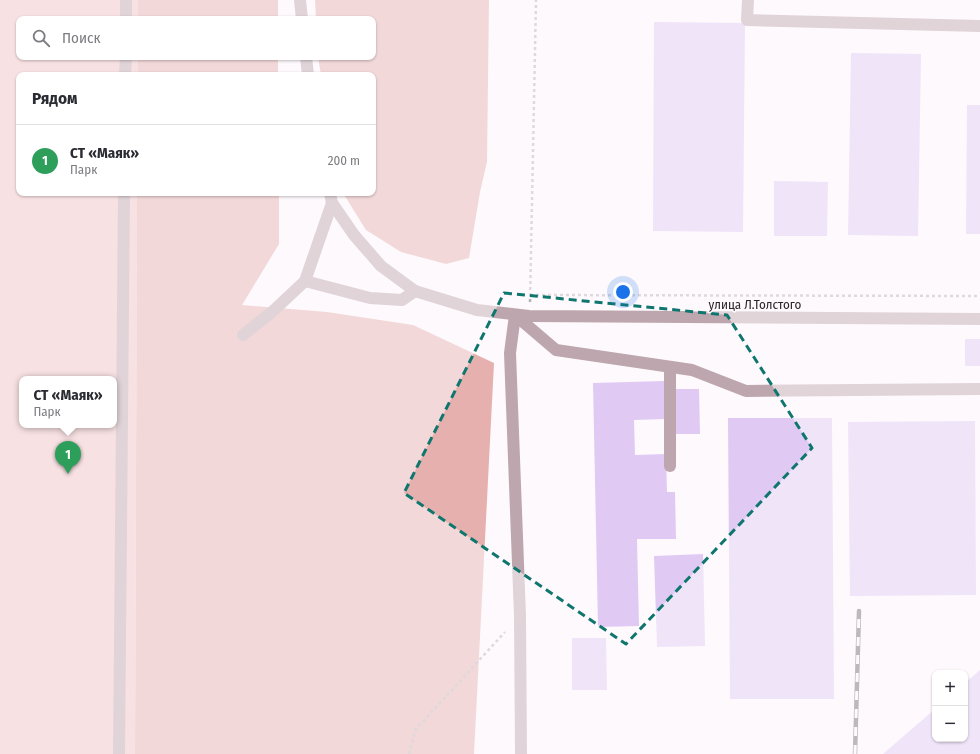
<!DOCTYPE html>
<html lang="ru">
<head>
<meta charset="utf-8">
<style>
	:root { --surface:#fff; --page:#f7f7f7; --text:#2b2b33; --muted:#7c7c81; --line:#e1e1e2; --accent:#111827 }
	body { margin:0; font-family:"Fira Sans Condensed",sans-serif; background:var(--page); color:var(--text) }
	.controls { position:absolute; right:12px; bottom:12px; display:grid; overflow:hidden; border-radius:8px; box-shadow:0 1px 3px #0004 }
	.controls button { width:36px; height:36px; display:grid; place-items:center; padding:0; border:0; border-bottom:1px solid var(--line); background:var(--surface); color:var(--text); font:20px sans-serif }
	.you { position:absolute; left:623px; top:292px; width:14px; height:14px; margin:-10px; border:3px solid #fff; border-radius:50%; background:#1a73e8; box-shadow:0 0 0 6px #1a73e833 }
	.badge { display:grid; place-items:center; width:26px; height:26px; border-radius:50%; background:var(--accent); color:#fff; font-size:13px; font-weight:700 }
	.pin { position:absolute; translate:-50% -33px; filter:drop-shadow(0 1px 2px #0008) }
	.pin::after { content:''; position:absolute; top:21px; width:14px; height:12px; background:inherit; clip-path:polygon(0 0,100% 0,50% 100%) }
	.popup { position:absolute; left:19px; top:376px; width:98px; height:52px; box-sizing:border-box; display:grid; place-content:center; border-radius:8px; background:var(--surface); filter:drop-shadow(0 1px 3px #0005); font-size:13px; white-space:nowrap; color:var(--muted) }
	.popup b { font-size:15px; color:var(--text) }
	.popup::after { content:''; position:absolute; left:50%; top:100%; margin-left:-8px; border:8px solid transparent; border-top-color:var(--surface) }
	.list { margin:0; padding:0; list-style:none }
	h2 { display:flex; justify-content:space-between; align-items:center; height:52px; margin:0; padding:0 16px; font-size:17px }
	h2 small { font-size:13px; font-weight:400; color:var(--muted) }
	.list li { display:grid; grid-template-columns:26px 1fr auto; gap:12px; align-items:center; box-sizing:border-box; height:72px; padding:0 16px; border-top:1px solid var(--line) }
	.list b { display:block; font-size:15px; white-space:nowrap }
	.list p { margin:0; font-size:13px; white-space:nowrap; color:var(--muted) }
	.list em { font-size:13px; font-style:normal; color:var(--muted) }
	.icon { flex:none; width:22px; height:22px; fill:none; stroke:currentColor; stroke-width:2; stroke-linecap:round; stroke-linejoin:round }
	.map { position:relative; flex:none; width:980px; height:754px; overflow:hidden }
	.search { position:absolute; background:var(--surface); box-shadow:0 1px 3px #0004; left:16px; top:16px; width:360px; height:44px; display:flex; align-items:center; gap:10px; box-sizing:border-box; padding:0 14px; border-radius:8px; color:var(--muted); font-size:15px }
	.panel { position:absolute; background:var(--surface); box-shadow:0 1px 3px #0004; left:16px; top:72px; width:360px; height:124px; border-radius:8px }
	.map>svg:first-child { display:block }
	.green { fill:#f1c3c0; fill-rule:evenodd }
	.forest { fill:#e5b0ad }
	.building { fill:#e0caf4 }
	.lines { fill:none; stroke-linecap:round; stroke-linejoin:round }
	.path { stroke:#b5b1b4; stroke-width:2.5; stroke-dasharray:3 3; stroke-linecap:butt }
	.minor { stroke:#bda6ad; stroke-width:12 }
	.rail-casing { stroke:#6e6a6d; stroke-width:4.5 }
	.rail { stroke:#fef9fd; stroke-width:3; stroke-dasharray:9; stroke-linecap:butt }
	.marked { fill:none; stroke:#0f766e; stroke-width:3; stroke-dasharray:8 5; stroke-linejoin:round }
	.labels { text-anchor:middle; stroke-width:3; stroke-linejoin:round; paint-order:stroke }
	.street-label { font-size:13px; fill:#2a2629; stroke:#fef9fd }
</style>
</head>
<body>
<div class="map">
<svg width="980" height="754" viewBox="0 0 980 754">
	<rect width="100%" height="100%" fill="#fef9fd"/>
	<path class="green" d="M 0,0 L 138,0 L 138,19 L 19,19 L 19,57 L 138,57 L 138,75 L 19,75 L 19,193 L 137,193 L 135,754 L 0,754 ZM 22,379 L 114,379 L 114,425 L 22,425 Z"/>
	<g class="forest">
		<rect x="138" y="0" width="140" height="19"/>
		<polygon points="315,0 489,0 487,162 480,192 469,258 446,264 401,252 366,230 343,193 373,193 373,75 321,75 318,57 373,57 373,19 316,19"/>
		<rect x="138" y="57" width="140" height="18"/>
		<polygon points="137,193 279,193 279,244 242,305 327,312 413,325 494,363 474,754 135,754"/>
	</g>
	<g class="building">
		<polygon points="654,22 745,23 743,232 653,231"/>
		<polygon points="851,53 921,54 918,236 848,235"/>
		<polygon points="967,105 980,105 980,234 966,234"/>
		<polygon points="774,181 828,182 827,236 774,236"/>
		<rect x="965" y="339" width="15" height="27"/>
		<polygon points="664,381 665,419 634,420 635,455 666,454 667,492 675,492 676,539 637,539 639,626 598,627 593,383"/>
		<polygon points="674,389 699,389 700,434 674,434"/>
		<polygon points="728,418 832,418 834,699 730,699"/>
		<polygon points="975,421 976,595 850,596 848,422"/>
		<polygon points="703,554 705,646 657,647 654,556"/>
		<polygon points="572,638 606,638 607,690 572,690"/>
		<polygon points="980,670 980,754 883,754 935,709 935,739 965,739 965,683"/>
	</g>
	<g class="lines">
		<g class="path">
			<polyline points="530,295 980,296"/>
			<polyline points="530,302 536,0"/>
			<polyline points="409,754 416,729 505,632"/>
		</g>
		<g class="minor">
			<polyline points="300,0 302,19"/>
			<polyline points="748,0 747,20 980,26"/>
			<polyline points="126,19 126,0"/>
			<polyline points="306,57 308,75"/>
			<polyline points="125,75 126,57"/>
			<polyline points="330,193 332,203 354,235 381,266 415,291 477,310 529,316 980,319"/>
			<polyline points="332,203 305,281 370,298 402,300 415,291"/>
			<polyline points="515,315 556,350 692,370 746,391 980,389"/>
			<polyline points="515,315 510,353 520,616 521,754"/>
			<polyline points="243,335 272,312 305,281"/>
			<polyline points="670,367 670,466"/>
			<polyline points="119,754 124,193"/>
		</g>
		<defs>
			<polyline id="rail" points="855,754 859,611"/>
		</defs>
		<use href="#rail" class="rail-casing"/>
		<use href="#rail" class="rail"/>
	</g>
	<path d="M0 0H980V754H0ZM 504,293 L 727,315 L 812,448 L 626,644 L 404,493 Z" fill="#fef9fd" fill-opacity=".55" fill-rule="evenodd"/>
	<path class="marked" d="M 504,293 L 727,315 L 812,448 L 626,644 L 404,493 Z"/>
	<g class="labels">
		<g class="street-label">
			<text x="755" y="309">улица Л.Толстого</text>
		</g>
	</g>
</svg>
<div class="controls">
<button>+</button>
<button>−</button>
</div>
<div class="you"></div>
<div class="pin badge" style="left:68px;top:474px;background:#2e9e5b">1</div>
<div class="popup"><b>СТ «Маяк»</b>Парк</div>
<div class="search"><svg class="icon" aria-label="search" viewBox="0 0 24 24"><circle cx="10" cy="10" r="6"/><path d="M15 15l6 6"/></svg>Поиск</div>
<section class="panel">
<h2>Рядом<small></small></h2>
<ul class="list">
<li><span class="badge" style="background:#2e9e5b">1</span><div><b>СТ «Маяк»</b><p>Парк</p></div><em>200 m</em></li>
</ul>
</section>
</div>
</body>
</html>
